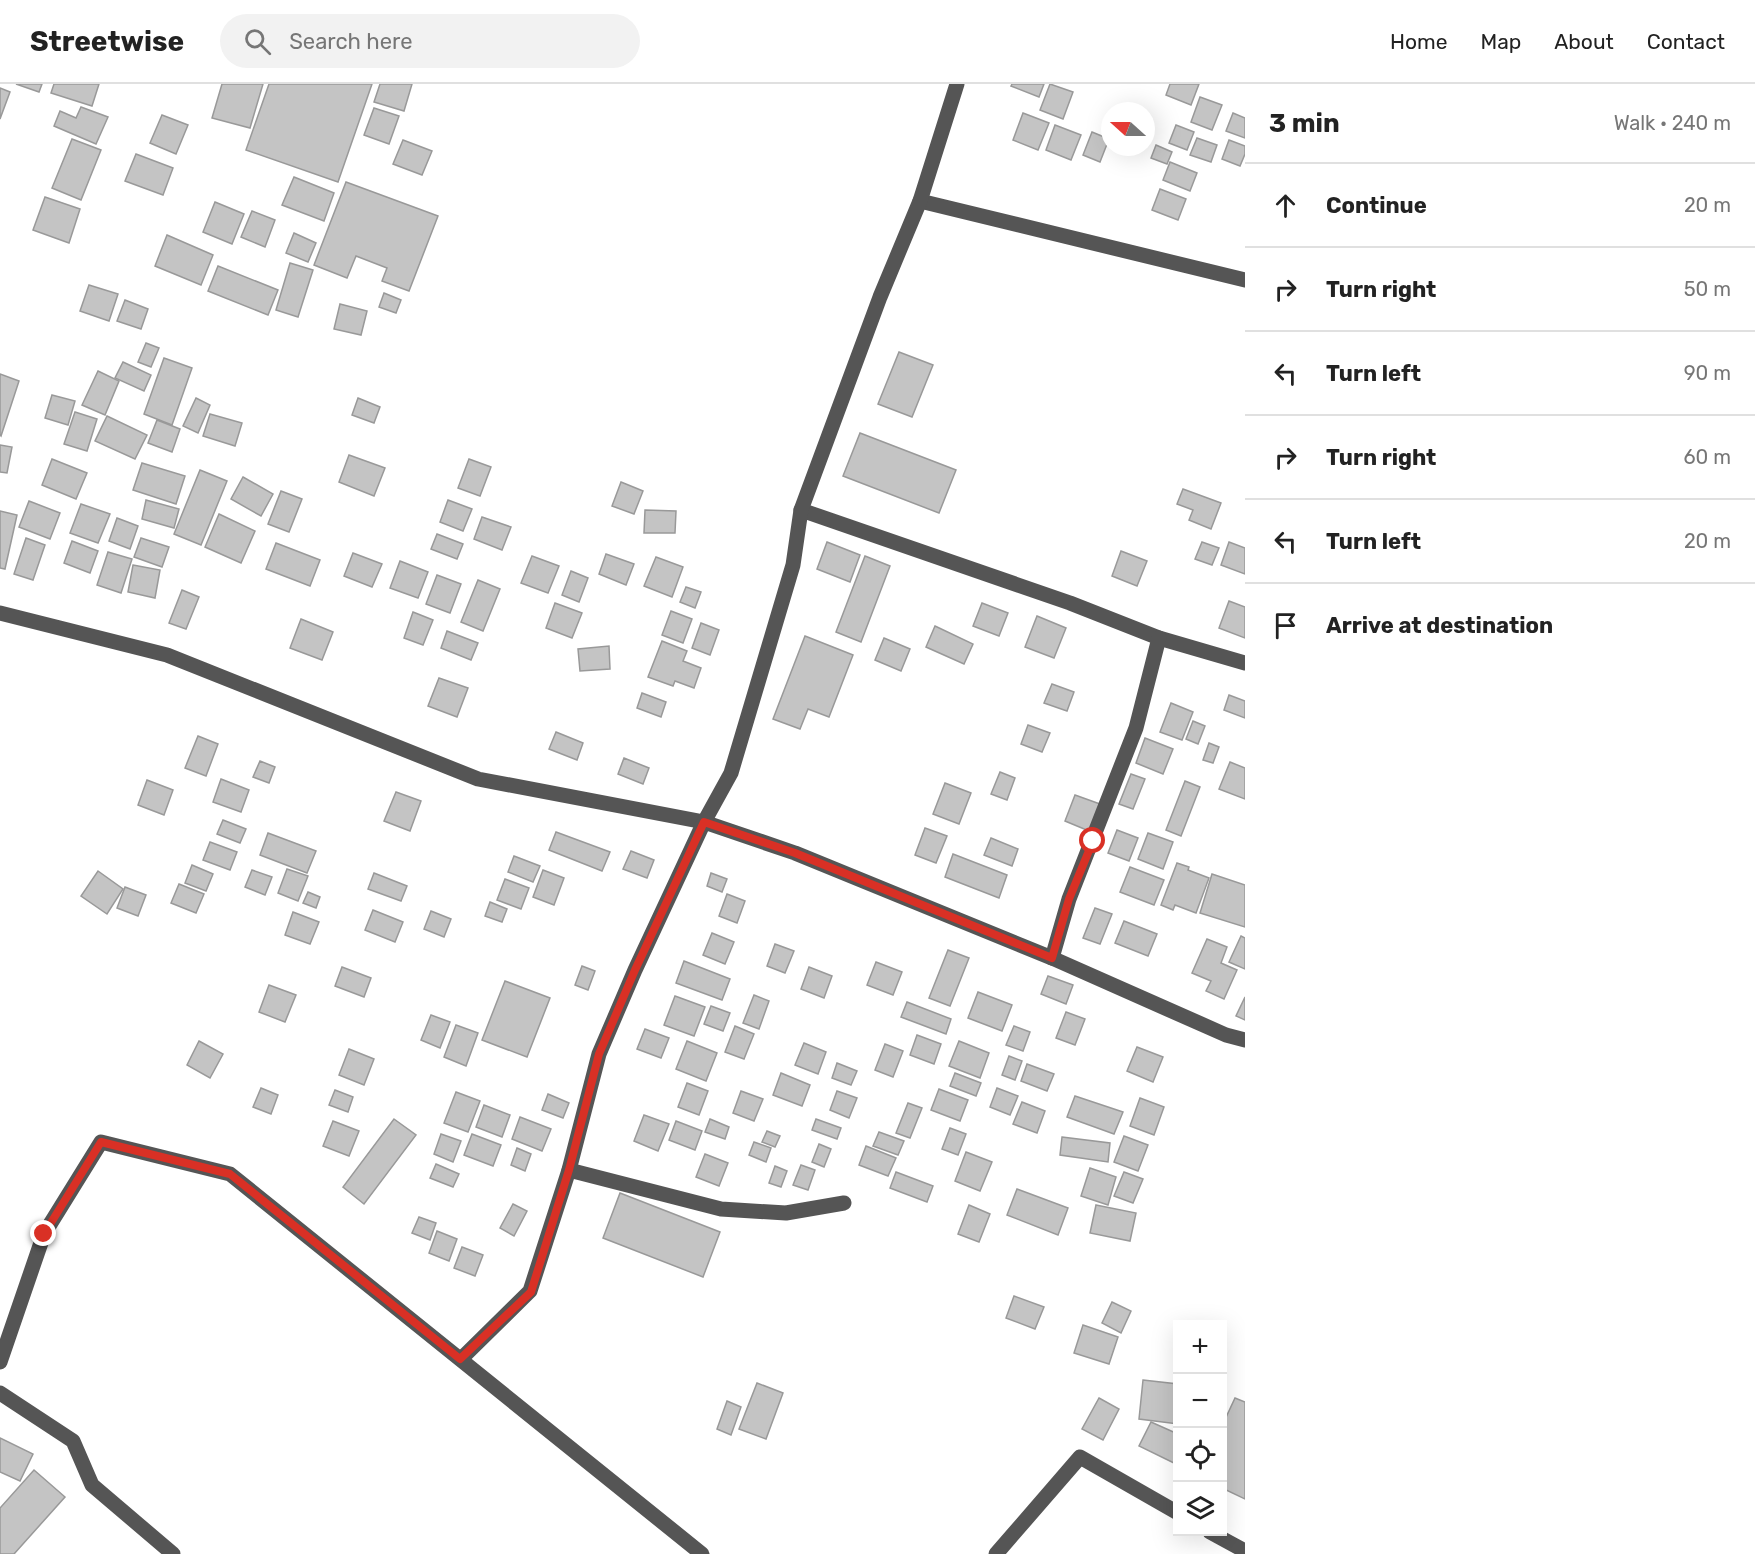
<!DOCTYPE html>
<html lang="en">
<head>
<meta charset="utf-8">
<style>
	:root { --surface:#fff; --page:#f2f2f2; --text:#222; --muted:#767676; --line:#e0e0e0 }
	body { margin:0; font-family:Rubik,sans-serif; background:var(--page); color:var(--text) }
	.controls { position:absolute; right:18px; bottom:18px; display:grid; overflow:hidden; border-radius:0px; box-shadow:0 6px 24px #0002 }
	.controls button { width:54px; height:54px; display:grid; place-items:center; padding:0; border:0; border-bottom:2px solid var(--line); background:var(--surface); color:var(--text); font:30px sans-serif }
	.compass { position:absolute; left:1101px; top:18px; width:54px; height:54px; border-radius:50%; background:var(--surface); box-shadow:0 6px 24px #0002; rotate:291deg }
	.stop { position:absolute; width:18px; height:18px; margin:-14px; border:4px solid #d93025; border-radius:50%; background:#fff }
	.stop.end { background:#d93025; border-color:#fff; box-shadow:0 2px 6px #0008 }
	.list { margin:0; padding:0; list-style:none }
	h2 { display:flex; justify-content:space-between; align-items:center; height:78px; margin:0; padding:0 24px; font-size:26px }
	h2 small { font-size:20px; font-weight:400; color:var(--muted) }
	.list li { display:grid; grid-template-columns:39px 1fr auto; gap:18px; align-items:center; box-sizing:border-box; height:84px; padding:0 24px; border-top:2px solid var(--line) }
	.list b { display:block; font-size:22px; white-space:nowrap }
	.list em { font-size:20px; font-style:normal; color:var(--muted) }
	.icon { flex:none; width:33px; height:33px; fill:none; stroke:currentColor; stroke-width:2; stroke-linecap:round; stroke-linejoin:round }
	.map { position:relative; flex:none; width:1245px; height:1470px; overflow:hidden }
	header { display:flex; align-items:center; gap:36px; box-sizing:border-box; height:84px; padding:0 30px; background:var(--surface); border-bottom:2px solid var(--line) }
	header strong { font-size:28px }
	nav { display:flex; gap:33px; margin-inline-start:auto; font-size:21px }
	.search { width:420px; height:54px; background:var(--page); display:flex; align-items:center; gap:15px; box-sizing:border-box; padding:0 21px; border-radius:33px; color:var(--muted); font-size:22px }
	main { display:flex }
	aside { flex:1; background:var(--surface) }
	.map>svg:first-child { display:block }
	.building { fill:#c4c4c4; stroke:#999; stroke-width:1.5 }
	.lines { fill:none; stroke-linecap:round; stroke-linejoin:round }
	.minor { stroke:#555; stroke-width:15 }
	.route { stroke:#d93025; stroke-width:8 }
</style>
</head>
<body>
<header>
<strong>Streetwise</strong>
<div class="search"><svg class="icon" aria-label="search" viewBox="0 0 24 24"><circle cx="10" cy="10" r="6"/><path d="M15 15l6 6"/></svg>Search here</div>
<nav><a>Home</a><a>Map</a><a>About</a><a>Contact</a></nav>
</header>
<main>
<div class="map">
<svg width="1245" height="1470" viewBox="0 0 1245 1470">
	<rect width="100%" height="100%" fill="#fff"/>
	<g class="building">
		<polygon points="16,0 42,0 39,8"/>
		<polygon points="54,0 99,0 92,22 51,9"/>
		<polygon points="222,0 263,0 250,44 212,34"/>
		<polygon points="269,0 372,0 338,98 246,66"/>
		<polygon points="380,0 412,0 404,27 374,18"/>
		<polygon points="1012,0 1044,0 1039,13 1011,2"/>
		<polygon points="1050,0 1073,8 1063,35 1040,26"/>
		<polygon points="1170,0 1199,0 1191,21 1166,11"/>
		<polygon points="0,4 10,8 0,35"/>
		<polygon points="1200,13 1222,21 1212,46 1191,38"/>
		<polygon points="81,23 108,33 96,60 54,42 60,27 76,34"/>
		<polygon points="374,24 399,32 389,60 364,51"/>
		<polygon points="1023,29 1049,39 1038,66 1013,56"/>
		<polygon points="1233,29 1245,34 1245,54 1226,47"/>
		<polygon points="162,31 188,41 176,70 150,59"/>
		<polygon points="1055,41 1081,51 1071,76 1046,66"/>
		<polygon points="1176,41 1194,48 1187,66 1169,59"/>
		<polygon points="1092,48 1109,55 1100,78 1083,71"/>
		<polygon points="1197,54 1217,61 1211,78 1190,71"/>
		<polygon points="72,55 101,66 81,116 52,104"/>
		<polygon points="403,56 432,67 422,91 393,80"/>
		<polygon points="1229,56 1245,62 1245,70 1240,82 1222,75"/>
		<polygon points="1156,61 1172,68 1167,80 1151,74"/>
		<polygon points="136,70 173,84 163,111 125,97"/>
		<polygon points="1170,78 1197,89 1190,107 1163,96"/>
		<polygon points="294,93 334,109 324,137 282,121"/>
		<polygon points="346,98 438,132 409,207 382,197 387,184 356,172 347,194 314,181"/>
		<polygon points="1160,105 1186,115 1178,136 1152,126"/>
		<polygon points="45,113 80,125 69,159 33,146"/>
		<polygon points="215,118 244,130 232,160 203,148"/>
		<polygon points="252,127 275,136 265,163 241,153"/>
		<polygon points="294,149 316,159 308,178 286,169"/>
		<polygon points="167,151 213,171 201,201 155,182"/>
		<polygon points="290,179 313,186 298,233 276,226"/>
		<polygon points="218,182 278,206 268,231 208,207"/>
		<polygon points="89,201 118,210 109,237 80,227"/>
		<polygon points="384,209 401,216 396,229 379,223"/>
		<polygon points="125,216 148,225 141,245 117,237"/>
		<polygon points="340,220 367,227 361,251 334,245"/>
		<polygon points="146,259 159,264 151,283 138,278"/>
		<polygon points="899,268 933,281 912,333 878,320"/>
		<polygon points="164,274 192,284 172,341 144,330"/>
		<polygon points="123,278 151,291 144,307 115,294"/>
		<polygon points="98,287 119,297 105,331 82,321"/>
		<polygon points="0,290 19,297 1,352 0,351"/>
		<polygon points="52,311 75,317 68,341 45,334"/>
		<polygon points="196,314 210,321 198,349 183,342"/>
		<polygon points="358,314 380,323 374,339 352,331"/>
		<polygon points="75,328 97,335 87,367 64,360"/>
		<polygon points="210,330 242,339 235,362 203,352"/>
		<polygon points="107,332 147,351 135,375 95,357"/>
		<polygon points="157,336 180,345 172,368 148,359"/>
		<polygon points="860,349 956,386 939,429 843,392"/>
		<polygon points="0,361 12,363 7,389 0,388"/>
		<polygon points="349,371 385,384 374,412 339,398"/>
		<polygon points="52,375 87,389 76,415 42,401"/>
		<polygon points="469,375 491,383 480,412 458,404"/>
		<polygon points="142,379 185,392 176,420 133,406"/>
		<polygon points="200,386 227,397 201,461 174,450"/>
		<polygon points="243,393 273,410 261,432 231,415"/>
		<polygon points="621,398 643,407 634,430 612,422"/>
		<polygon points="1183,405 1221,419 1211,445 1189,436 1193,426 1177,420"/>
		<polygon points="281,407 302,415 289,448 268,440"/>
		<polygon points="146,416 179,425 174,444 142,435"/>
		<polygon points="448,416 472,425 463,447 440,438"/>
		<polygon points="29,417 60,429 50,455 19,443"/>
		<polygon points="81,420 110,430 98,459 70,449"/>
		<polygon points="645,426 676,427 675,449 644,449"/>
		<polygon points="0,427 17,431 5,485 0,484"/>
		<polygon points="219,430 255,447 241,479 205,463"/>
		<polygon points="482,433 511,443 502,466 474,455"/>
		<polygon points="117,434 138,442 130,465 109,457"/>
		<polygon points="437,450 463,460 457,475 431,465"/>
		<polygon points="26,454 45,461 33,496 14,490"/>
		<polygon points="141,454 169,463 162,483 134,473"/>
		<polygon points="72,457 98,467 90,489 64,479"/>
		<polygon points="827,458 860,471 850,498 817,485"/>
		<polygon points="1202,458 1219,464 1212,481 1195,475"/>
		<polygon points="1229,458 1245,464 1245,490 1221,481"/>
		<polygon points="276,459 320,476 310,502 266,485"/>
		<polygon points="1121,467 1147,477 1137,502 1112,492"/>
		<polygon points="108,468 132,475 121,509 97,501"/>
		<polygon points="353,469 382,480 372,503 344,492"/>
		<polygon points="606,470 634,480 626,501 599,490"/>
		<polygon points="532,472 559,482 548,509 521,499"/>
		<polygon points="865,472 890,482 861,558 836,548"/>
		<polygon points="656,473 683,483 672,513 644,502"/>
		<polygon points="400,477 428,488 418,514 390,504"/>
		<polygon points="133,481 160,486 155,514 128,508"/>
		<polygon points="571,487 588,494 579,518 562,511"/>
		<polygon points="437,491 461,500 450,529 426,520"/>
		<polygon points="478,496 500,505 483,547 461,538"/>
		<polygon points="686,503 701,508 695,524 680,518"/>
		<polygon points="182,506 199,513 186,545 169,539"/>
		<polygon points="1229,517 1245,523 1245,554 1219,544"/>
		<polygon points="555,519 582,529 572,554 546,544"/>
		<polygon points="982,519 1008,529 999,552 973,542"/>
		<polygon points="671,527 692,535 683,559 662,551"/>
		<polygon points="413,528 433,536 423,561 404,554"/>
		<polygon points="1037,532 1066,544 1054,574 1025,563"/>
		<polygon points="301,535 333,548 322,576 290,564"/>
		<polygon points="701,539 719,546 710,571 692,564"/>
		<polygon points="935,542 973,560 964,580 926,563"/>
		<polygon points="447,547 478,559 471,576 441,564"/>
		<polygon points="805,552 853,571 829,633 808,625 800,645 773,635"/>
		<polygon points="884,554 910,565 901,587 875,576"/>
		<polygon points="662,557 687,567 683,577 701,584 694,604 675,597 673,602 648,593"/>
		<polygon points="609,562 610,585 580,587 578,565"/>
		<polygon points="439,594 468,604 457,633 428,622"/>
		<polygon points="1052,600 1074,608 1067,627 1044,619"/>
		<polygon points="642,609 666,618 661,633 637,624"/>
		<polygon points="1229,611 1245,617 1245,634 1224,626"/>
		<polygon points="1171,619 1193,628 1182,656 1160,648"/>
		<polygon points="1193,637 1205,642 1198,660 1186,655"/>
		<polygon points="1028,641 1050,649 1042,668 1021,660"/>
		<polygon points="556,648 583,659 577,676 549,665"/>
		<polygon points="198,652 218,660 206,692 185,684"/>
		<polygon points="1145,654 1173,665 1163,690 1136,679"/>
		<polygon points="1209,659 1219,663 1213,679 1203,676"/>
		<polygon points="624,674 649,684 643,700 618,690"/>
		<polygon points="260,677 275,683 269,699 253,693"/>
		<polygon points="1230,678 1245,684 1245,715 1219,705"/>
		<polygon points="1000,688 1015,694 1007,716 991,710"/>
		<polygon points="1131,690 1145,695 1133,725 1119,720"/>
		<polygon points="221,695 249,706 241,728 213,718"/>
		<polygon points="147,696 173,706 164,731 138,721"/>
		<polygon points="1185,697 1200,703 1181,752 1166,746"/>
		<polygon points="945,699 971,709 959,740 933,730"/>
		<polygon points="396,708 421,717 410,747 384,737"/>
		<polygon points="1075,711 1100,720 1089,747 1065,737"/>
		<polygon points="223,736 246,745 240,759 217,750"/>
		<polygon points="925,744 947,752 936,779 915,771"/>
		<polygon points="1117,746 1138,754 1129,777 1108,769"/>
		<polygon points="556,748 610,768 602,787 549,766"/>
		<polygon points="268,749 316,767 307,789 260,771"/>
		<polygon points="1148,749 1173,758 1163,785 1138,775"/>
		<polygon points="991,754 1018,765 1012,782 984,771"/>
		<polygon points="210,758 237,768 230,786 203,776"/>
		<polygon points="631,767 654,776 647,794 623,785"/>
		<polygon points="953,770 1007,791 999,814 945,793"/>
		<polygon points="514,772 540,782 533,798 508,788"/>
		<polygon points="1177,779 1189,783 1188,786 1209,794 1196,829 1175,821 1173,826 1161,821"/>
		<polygon points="192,781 213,790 206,807 185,799"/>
		<polygon points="1130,783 1164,796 1154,821 1120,808"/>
		<polygon points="287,785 308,792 298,817 278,809"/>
		<polygon points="252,786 272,793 265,811 245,803"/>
		<polygon points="543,786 564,794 554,821 533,813"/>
		<polygon points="98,787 123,805 107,830 81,812"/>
		<polygon points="374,789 407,802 401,817 368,805"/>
		<polygon points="711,789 727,795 722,808 707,802"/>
		<polygon points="1212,790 1245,801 1245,843 1200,829"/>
		<polygon points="505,795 529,804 521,825 497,816"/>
		<polygon points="179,800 204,810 196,829 171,819"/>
		<polygon points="125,803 146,811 138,832 117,824"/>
		<polygon points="308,808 320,813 316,824 303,819"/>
		<polygon points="727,810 745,817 737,839 719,832"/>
		<polygon points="490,818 507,825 502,838 485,832"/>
		<polygon points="1095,824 1112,830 1100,860 1083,854"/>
		<polygon points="373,826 403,838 395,858 365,846"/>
		<polygon points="431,827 451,835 444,853 424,845"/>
		<polygon points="293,828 319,838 310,860 285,851"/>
		<polygon points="1124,837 1157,850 1148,872 1115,859"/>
		<polygon points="712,849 734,858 725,880 703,871"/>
		<polygon points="1241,852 1245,854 1245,885 1229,878"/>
		<polygon points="1207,855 1227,863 1221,879 1237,886 1224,915 1206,907 1211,897 1192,889"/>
		<polygon points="775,860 794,867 785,889 767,882"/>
		<polygon points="948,866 969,874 950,922 929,914"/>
		<polygon points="684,877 730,895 722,916 676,899"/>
		<polygon points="876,878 902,888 893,911 867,901"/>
		<polygon points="582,882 595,887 588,906 575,901"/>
		<polygon points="342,883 371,894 364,913 335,902"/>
		<polygon points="809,883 832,892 824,914 801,905"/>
		<polygon points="1048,892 1073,901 1066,920 1041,910"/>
		<polygon points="505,897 550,914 527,973 482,956"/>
		<polygon points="269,901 296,911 285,938 259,928"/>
		<polygon points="978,908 1012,921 1002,947 968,934"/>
		<polygon points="754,911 769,917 759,945 743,939"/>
		<polygon points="675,912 705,923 694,952 664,941"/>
		<polygon points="1245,913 1245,936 1236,932"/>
		<polygon points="907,918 951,935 946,950 901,933"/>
		<polygon points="711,922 730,929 723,947 704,940"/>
		<polygon points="1066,928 1085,935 1075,961 1056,954"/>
		<polygon points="431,931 450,938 440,964 421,956"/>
		<polygon points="456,941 478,949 466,982 444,973"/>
		<polygon points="735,942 754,950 744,975 725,968"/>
		<polygon points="1014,942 1030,948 1023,967 1006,961"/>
		<polygon points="645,945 669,954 661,974 637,965"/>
		<polygon points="917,951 941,960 934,980 910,971"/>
		<polygon points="199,957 223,970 210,994 187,981"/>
		<polygon points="687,957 717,969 706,997 676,985"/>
		<polygon points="959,957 989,969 980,994 949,982"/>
		<polygon points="804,959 826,968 818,990 795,981"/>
		<polygon points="885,960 903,967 893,993 875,986"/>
		<polygon points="1137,963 1163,973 1153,998 1127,987"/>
		<polygon points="349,965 374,975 364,1001 339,991"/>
		<polygon points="1009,972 1022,977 1015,996 1002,991"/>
		<polygon points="837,979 857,987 851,1001 832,994"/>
		<polygon points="1027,980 1054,990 1047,1007 1021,997"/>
		<polygon points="781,989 810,1001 802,1022 773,1011"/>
		<polygon points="955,989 981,999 976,1012 950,1002"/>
		<polygon points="687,999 708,1007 699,1031 678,1023"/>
		<polygon points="261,1004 278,1011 271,1030 253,1023"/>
		<polygon points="997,1004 1018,1012 1010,1031 990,1023"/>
		<polygon points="939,1005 968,1016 960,1037 931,1026"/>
		<polygon points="335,1006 353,1013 348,1028 329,1021"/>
		<polygon points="741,1007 763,1015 754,1037 733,1029"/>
		<polygon points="837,1007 857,1014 849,1034 830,1026"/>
		<polygon points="456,1008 480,1017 468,1048 444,1039"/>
		<polygon points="548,1010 569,1019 563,1034 542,1026"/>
		<polygon points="1075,1012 1123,1028 1114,1050 1067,1033"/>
		<polygon points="1140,1014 1164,1023 1154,1051 1130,1042"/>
		<polygon points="1022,1018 1045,1027 1037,1049 1013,1040"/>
		<polygon points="908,1019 922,1024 910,1054 896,1049"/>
		<polygon points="484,1021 510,1031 502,1053 476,1043"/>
		<polygon points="644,1031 669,1040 658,1067 634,1057"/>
		<polygon points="520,1033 551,1045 542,1067 512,1055"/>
		<polygon points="394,1035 416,1051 364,1120 343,1103"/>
		<polygon points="710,1035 729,1043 725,1055 705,1048"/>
		<polygon points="816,1035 841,1044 837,1055 812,1046"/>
		<polygon points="333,1037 359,1047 349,1072 323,1062"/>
		<polygon points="676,1037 702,1047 695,1066 669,1056"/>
		<polygon points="950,1044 966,1050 958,1071 942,1065"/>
		<polygon points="767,1047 780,1052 775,1063 762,1058"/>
		<polygon points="879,1048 904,1057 898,1071 873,1062"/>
		<polygon points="441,1050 461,1057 453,1078 434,1070"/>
		<polygon points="472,1050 501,1061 493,1082 464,1071"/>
		<polygon points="1124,1052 1148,1061 1138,1087 1114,1078"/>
		<polygon points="1062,1053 1110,1059 1108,1078 1060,1071"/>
		<polygon points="754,1058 771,1064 766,1078 749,1071"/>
		<polygon points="819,1060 831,1065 824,1083 812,1078"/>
		<polygon points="866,1062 896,1074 888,1092 859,1081"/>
		<polygon points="517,1064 531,1070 525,1087 511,1081"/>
		<polygon points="966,1068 992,1078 980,1107 955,1097"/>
		<polygon points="705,1070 728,1079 719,1102 696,1093"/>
		<polygon points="436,1080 459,1090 453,1103 430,1094"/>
		<polygon points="801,1081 815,1086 808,1106 793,1101"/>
		<polygon points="775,1082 787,1087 781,1103 769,1099"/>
		<polygon points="1090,1084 1116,1093 1108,1121 1081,1112"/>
		<polygon points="896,1088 933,1102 927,1118 890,1104"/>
		<polygon points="1124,1088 1143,1095 1133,1119 1114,1112"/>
		<polygon points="1017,1105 1068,1124 1058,1151 1007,1131"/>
		<polygon points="620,1109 720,1148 703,1193 603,1154"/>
		<polygon points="513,1120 527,1127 514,1152 500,1144"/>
		<polygon points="969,1121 990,1130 979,1158 958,1150"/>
		<polygon points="1096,1121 1136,1129 1130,1157 1090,1149"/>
		<polygon points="419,1133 436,1139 430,1156 412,1149"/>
		<polygon points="437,1147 457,1155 449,1177 429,1169"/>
		<polygon points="462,1163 483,1171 475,1192 454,1184"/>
		<polygon points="1014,1212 1044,1223 1035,1245 1006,1234"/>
		<polygon points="1112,1218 1131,1227 1121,1249 1102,1239"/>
		<polygon points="1083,1241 1118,1253 1109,1280 1074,1269"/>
		<polygon points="1143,1296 1178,1300 1178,1340 1139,1335"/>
		<polygon points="757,1299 783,1309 766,1355 739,1345"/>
		<polygon points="1099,1314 1119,1325 1103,1356 1082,1345"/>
		<polygon points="1235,1314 1245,1318 1245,1415 1222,1404 1222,1342"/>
		<polygon points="727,1317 741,1323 731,1351 717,1345"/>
		<polygon points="1151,1338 1178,1350 1178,1381 1139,1362"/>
		<polygon points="0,1354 33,1370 20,1397 0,1388"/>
		<polygon points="34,1386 65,1413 14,1470 0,1470 0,1424"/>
	</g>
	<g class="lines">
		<g class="minor">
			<polyline points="920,117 1245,196"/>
			<polyline points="801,426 1070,519 1159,554 1245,579"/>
			<polyline points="0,529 167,571 478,695 704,738 795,769 1052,874 1226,951 1245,956"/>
			<polyline points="1052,874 1069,815 1136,644 1159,554"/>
			<polyline points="569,1086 721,1125 786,1129 844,1119"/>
			<polyline points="461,1275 530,1207 569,1086 599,970 635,886 704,738 731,689 793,481 801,426 880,213 920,117 957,0"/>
			<polyline points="0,1278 44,1150 101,1058 230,1090 702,1470"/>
			<polyline points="0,1309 73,1357 92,1401 173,1470"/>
			<polyline points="1210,1448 1245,1467"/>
			<polyline points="996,1470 1080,1373 1178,1429"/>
		</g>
	</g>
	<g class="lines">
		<polyline class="route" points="44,1150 101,1058 230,1090 460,1275 531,1208 569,1086 599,970 635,886 704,738 795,769 1052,874 1069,815 1093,757"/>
	</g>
</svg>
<div class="controls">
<button>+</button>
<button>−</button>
<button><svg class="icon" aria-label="locate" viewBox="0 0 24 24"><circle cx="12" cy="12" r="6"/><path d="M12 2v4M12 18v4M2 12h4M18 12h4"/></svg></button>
<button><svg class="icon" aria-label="layers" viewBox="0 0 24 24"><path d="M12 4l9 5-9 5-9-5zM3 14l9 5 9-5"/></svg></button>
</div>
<svg class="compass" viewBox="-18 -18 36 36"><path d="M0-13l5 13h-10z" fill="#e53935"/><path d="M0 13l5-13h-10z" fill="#767676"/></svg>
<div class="stop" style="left:1093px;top:757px"></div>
<div class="stop end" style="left:44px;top:1150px"></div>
</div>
<aside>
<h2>3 min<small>Walk · 240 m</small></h2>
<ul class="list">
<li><svg class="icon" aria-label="ahead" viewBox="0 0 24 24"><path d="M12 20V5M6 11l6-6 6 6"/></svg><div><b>Continue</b></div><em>20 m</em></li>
<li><svg class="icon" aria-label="right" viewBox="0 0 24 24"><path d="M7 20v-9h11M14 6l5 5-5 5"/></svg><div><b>Turn right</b></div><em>50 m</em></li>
<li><svg class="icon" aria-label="left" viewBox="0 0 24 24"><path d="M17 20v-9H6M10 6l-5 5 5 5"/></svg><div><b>Turn left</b></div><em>90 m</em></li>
<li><svg class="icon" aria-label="right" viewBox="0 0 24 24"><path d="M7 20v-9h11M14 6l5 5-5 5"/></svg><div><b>Turn right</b></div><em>60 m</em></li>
<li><svg class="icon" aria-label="left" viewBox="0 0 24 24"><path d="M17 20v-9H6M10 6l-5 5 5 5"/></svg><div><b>Turn left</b></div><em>20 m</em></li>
<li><svg class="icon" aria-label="arrive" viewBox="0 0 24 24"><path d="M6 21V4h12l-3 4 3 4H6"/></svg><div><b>Arrive at destination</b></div></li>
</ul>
</aside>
</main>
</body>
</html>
